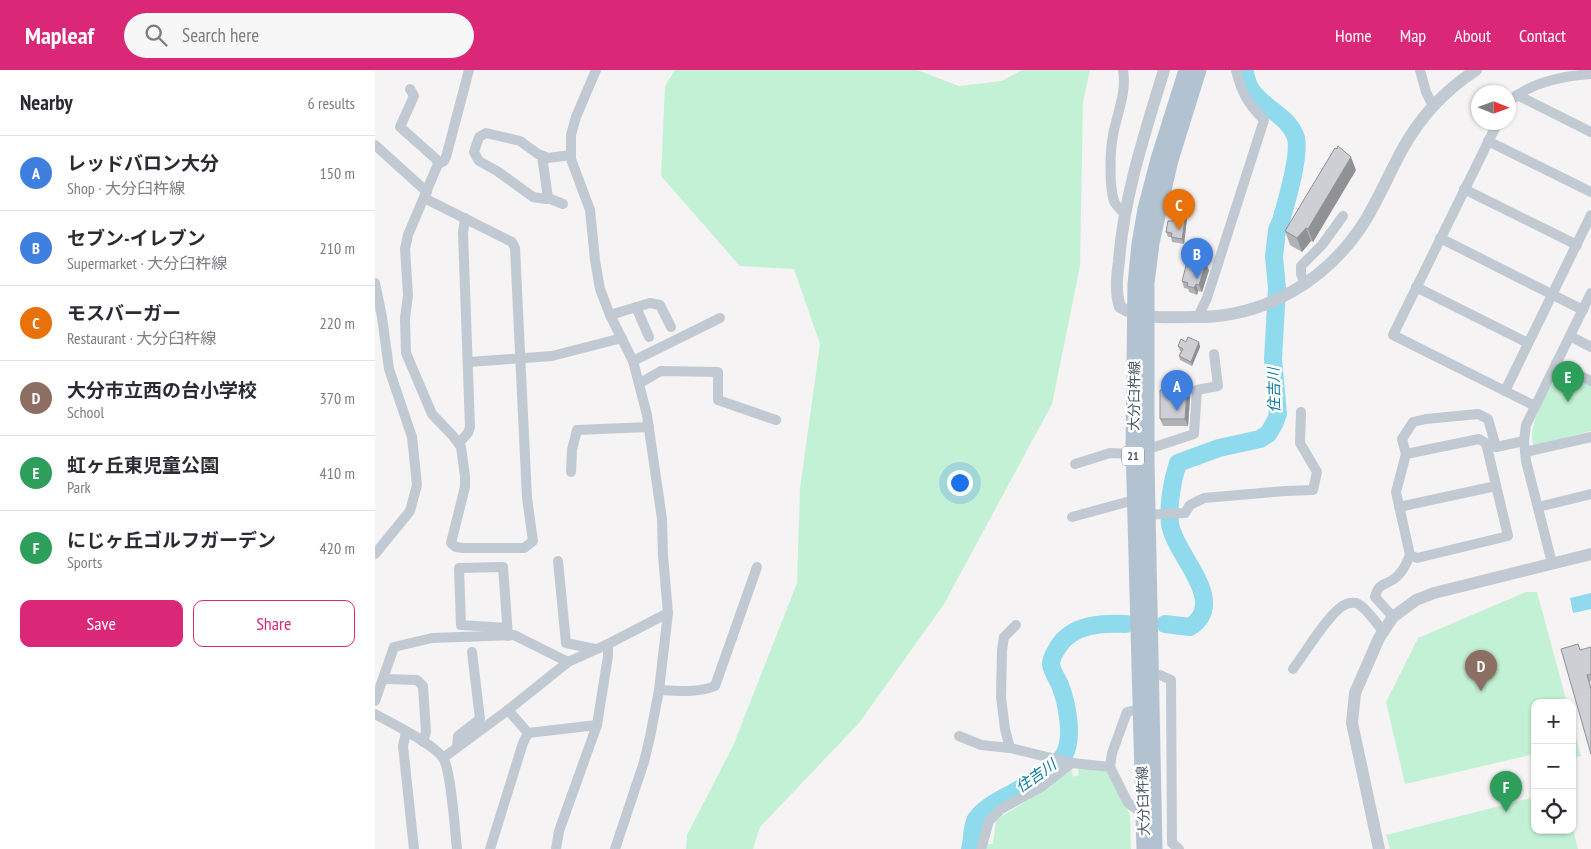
<!DOCTYPE html>
<html lang="en">
<head>
<meta charset="utf-8">
<style>
	:root { --surface:#fff; --page:#f7f7f7; --text:#2b2b33; --muted:#7c7c81; --line:#e1e1e2; --accent:#db2777 }
	body { margin:0; font-family:"PT Sans Narrow","Noto Sans JP",sans-serif; background:var(--page); color:var(--text) }
	.controls { position:absolute; right:15px; bottom:15px; display:grid; overflow:hidden; border-radius:10px; box-shadow:0 1px 4px #0004 }
	.controls button { width:45px; height:45px; display:grid; place-items:center; padding:0; border:0; border-bottom:1px solid var(--line); background:var(--surface); color:var(--text); font:25px sans-serif }
	.compass { position:absolute; left:1096px; top:15px; width:45px; height:45px; border-radius:50%; background:var(--surface); box-shadow:0 1px 4px #0004; rotate:91deg }
	.you { position:absolute; left:584px; top:412px; width:18px; height:18px; margin:-12px; border:4px solid #fff; border-radius:50%; background:#1a73e8; box-shadow:0 0 0 8px #1a73e833 }
	.badge { display:grid; place-items:center; width:32px; height:32px; border-radius:50%; background:var(--accent); color:#fff; font-size:16px; font-weight:700 }
	.pin { position:absolute; translate:-50% -41px; filter:drop-shadow(0 1px 2px #0008) }
	.pin::after { content:''; position:absolute; top:26px; width:18px; height:15px; background:inherit; clip-path:polygon(0 0,100% 0,50% 100%) }
	.list { margin:0; padding:0; list-style:none }
	h2 { display:flex; justify-content:space-between; align-items:center; height:65px; margin:0; padding:0 20px; font-size:21px }
	h2 small { font-size:16px; font-weight:400; color:var(--muted) }
	.list li { display:grid; grid-template-columns:32px 1fr auto; gap:15px; align-items:center; box-sizing:border-box; height:75px; padding:0 20px; border-top:1px solid var(--line) }
	.list b { display:block; font-size:19px; white-space:nowrap }
	.list p { margin:0; font-size:16px; white-space:nowrap; color:var(--muted) }
	.list em { font-size:16px; font-style:normal; color:var(--muted) }
	.actions { display:flex; gap:10px; padding:15px 20px }
	.actions a { flex:1; padding:11px 0; border:1px solid var(--accent); border-radius:10px; text-align:center; font-size:18px; color:var(--accent) }
	.actions .main { background:var(--accent); color:#fff }
	.icon { flex:none; width:28px; height:28px; fill:none; stroke:currentColor; stroke-width:2; stroke-linecap:round; stroke-linejoin:round }
	.map { position:relative; flex:none; width:1216px; height:779px; overflow:hidden }
	header { display:flex; align-items:center; gap:30px; box-sizing:border-box; height:70px; padding:0 25px; background:var(--accent); color:#fff }
	header strong { font-size:24px }
	nav { display:flex; gap:28px; margin-inline-start:auto; font-size:18px }
	.search { width:350px; height:45px; background:var(--page); display:flex; align-items:center; gap:12px; box-sizing:border-box; padding:0 18px; border-radius:28px; color:var(--muted); font-size:19px }
	main { display:flex }
	aside { flex:1; background:var(--surface) }
	.map>svg:first-child { display:block }
	.green { fill:#c3f1d5 }
	.water { fill:#90daee }
	.lines { fill:none; stroke-linecap:round; stroke-linejoin:round }
	.river { stroke:#90daee; stroke-width:18 }
	.minor { stroke:#c1cad2; stroke-width:10 }
	.tertiary { stroke:#c1cad2; stroke-width:12 }
	.primary { stroke:#b3c2d1; stroke-width:15 }
	.wall { fill:#b0b2b7 }
	.shaded-wall { fill:#909195 }
	.building { fill:#cdcfd5; stroke:#909195 }
	.labels { text-anchor:middle; stroke-width:5; stroke-linejoin:round; paint-order:stroke }
	.shield { fill:#fff; stroke:#808990; stroke-width:1 }
	.shield-label { font-size:12px; font-weight:bold; fill:#4a5661 }
	.street-label { font-size:14px; fill:#4a5661; stroke:#fff }
	.water-label { font-size:15px; font-style:italic; fill:#0c7c9b; stroke:#fff }
</style>
</head>
<body>
<header>
<strong>Mapleaf</strong>
<div class="search"><svg class="icon" aria-label="search" viewBox="0 0 24 24"><circle cx="10" cy="10" r="6"/><path d="M15 15l6 6"/></svg>Search here</div>
<nav><a>Home</a><a>Map</a><a>About</a><a>Contact</a></nav>
</header>
<main>
<aside>
<h2>Nearby<small>6 results</small></h2>
<ul class="list">
<li><span class="badge" style="background:#3f7fe0">A</span><div><b>レッドバロン大分</b><p>Shop · 大分臼杵線</p></div><em>150 m</em></li>
<li><span class="badge" style="background:#3f7fe0">B</span><div><b>セブン-イレブン</b><p>Supermarket · 大分臼杵線</p></div><em>210 m</em></li>
<li><span class="badge" style="background:#e8710a">C</span><div><b>モスバーガー</b><p>Restaurant · 大分臼杵線</p></div><em>220 m</em></li>
<li><span class="badge" style="background:#8d6e63">D</span><div><b>大分市立西の台小学校</b><p>School</p></div><em>370 m</em></li>
<li><span class="badge" style="background:#2e9e5b">E</span><div><b>虹ヶ丘東児童公園</b><p>Park</p></div><em>410 m</em></li>
<li><span class="badge" style="background:#2e9e5b">F</span><div><b>にじヶ丘ゴルフガーデン</b><p>Sports</p></div><em>420 m</em></li>
</ul>
<div class="actions"><a class="main">Save</a><a>Share</a></div>
</aside>
<div class="map">
<svg width="1216" height="779" viewBox="0 0 1216 779">
	<rect width="100%" height="100%" fill="#f5f3f3"/>
	<g class="green">
		<polygon points="300,0 542,0 584,16 627,11 647,0 715,0 708,32 705,196 677,334 569,534 484,653 385,757 378,779 311,779 312,765 358,676 422,513 425,419 445,274 419,199 365,196 286,106 290,16"/>
		<path d="M 1186,299 L 1216,315 L 1216,361 L 1159,376 C 1150,356 1176,317 1186,299 Z"/>
		<polygon points="1151,522 1162,522 1192,633 1160,633 1160,684 1030,714 1011,632 1043,568"/>
		<polygon points="1197,653 1206,686 1197,687"/>
		<polygon points="703,697 731,700 741,716 755,745 756,779 609,779 611,774 618,774 621,750 674,717 694,702 697,700 698,707 704,705"/>
		<polygon points="1160,727 1160,760 1197,760 1197,756 1203,779 1015,779 1011,765"/>
	</g>
	<polygon class="water" points="1216,523 1216,539 1198,543 1195,528"/>
	<g class="lines">
		<g class="river">
			<path d="M 790,554 L 815,557 C 854,531 800,486 795,454 C 793,435 797,411 803,393 L 844,378 L 885,369 L 893,364 L 899,354 L 903,344 L 898,289 L 902,218 L 899,187 L 902,160 L 906,151 C 911,133 927,81 920,65 C 911,44 886,37 875,18 C 872,13 871,6 869,0"/>
			<path d="M 595,779 C 598,770 596,757 601,749 C 610,736 627,729 641,721 C 651,715 660,709 669,703 C 676,698 685,692 689,685 C 699,668 692,633 685,615 C 682,608 677,602 676,594 C 676,588 680,582 683,577 C 697,554 727,553 751,554"/>
		</g>
		<g class="minor">
			<polyline points="221,0 201,47 196,65 196,89 215,140 220,190 225,219 235,245 258,291 272,345 287,449 288,486 293,543 284,620 275,667 269,692 240,779"/>
			<path d="M 748,0 C 752,23 742,43 738,65 C 735,81 734,115 739,131 C 741,136 745,139 749,143"/>
			<polyline points="1045,0 1051,22 1058,36"/>
			<polyline points="35,19 39,26 25,57 61,89 63,94 33,165 30,179 33,225 30,248 31,283 57,344 78,366 86,377 90,406 90,417 76,473 81,477 88,478 149,478 158,471 152,428 140,178 137,172 49,128"/>
			<polyline points="1142,25 1216,62"/>
			<path d="M 1134,32 C 1155,12 1188,6 1216,4"/>
			<polyline points="1123,52 1018,265 1160,336"/>
			<polyline points="1113,71 1216,122"/>
			<polyline points="0,75 52,122"/>
			<polyline points="167,86 173,128 171,129 158,127 122,101 104,91 99,82 104,67 111,63 145,71 163,84 173,88 196,85"/>
			<polyline points="63,94 69,91 71,87 94,0"/>
			<polyline points="1089,119 1202,175"/>
			<polyline points="173,128 188,134"/>
			<polyline points="1065,168 1208,240"/>
			<polyline points="0,213 7,247 14,299 37,367 42,415 35,441 0,484"/>
			<polyline points="930,214 926,204 926,196 947,175 968,146"/>
			<polyline points="1041,217 1153,273"/>
			<polyline points="261,237 274,267"/>
			<polyline points="235,245 275,233 285,235 296,257"/>
			<path d="M 823,247 L 832,228 L 889,50 C 873,34 866,22 861,0"/>
			<polyline points="1195,266 1216,277"/>
			<polyline points="258,291 345,248"/>
			<polyline points="94,292 177,286 247,268"/>
			<polyline points="1181,293 1216,311"/>
			<polyline points="265,313 286,301 343,302 343,330 401,350"/>
			<polyline points="1130,321 1216,145"/>
			<polyline points="84,373 93,363 95,357 88,163 90,148"/>
			<polyline points="1150,382 1216,367"/>
			<polyline points="1031,384 1027,369 1038,352 1051,349 1103,344 1113,349 1121,377 1149,371"/>
			<polyline points="700,394 735,383 758,384 819,364 822,320 843,316 839,284"/>
			<polyline points="196,402 197,380 202,360 274,357"/>
			<polyline points="1024,437 1121,416"/>
			<polyline points="1163,437 1216,424"/>
			<polyline points="767,445 810,443 815,435 829,428 910,421 938,420 942,402 925,373 926,342"/>
			<polyline points="697,447 759,430"/>
			<polyline points="183,491 191,573 220,579"/>
			<polyline points="1177,493 1151,391 1149,371 1151,355 1216,223"/>
			<path d="M 1018,547 L 1000,527 C 1004,512 1009,516 1019,509 C 1026,504 1032,493 1035,485 L 1021,422 L 1031,384 L 1104,369 L 1111,373 L 1133,466 L 1042,488 L 1035,485"/>
			<polyline points="132,558 86,555 84,498 128,497 133,566"/>
			<path d="M 918,599 C 930,583 951,548 966,537 C 970,534 976,532 981,533 C 990,536 1002,554 1008,561"/>
			<polyline points="770,605 785,605 796,610 797,773 804,779"/>
			<polyline points="9,609 42,610 48,616 51,662 48,672"/>
			<path d="M 284,620 C 301,621 323,623 340,616 L 382,497"/>
			<polyline points="0,631 19,577 57,568 139,565 193,592"/>
			<polyline points="133,640 153,663 222,655"/>
			<path d="M 0,644 C 16,653 59,674 68,688 C 76,699 80,762 82,779"/>
			<polyline points="31,662 28,676 39,779"/>
			<polyline points="584,666 606,675 635,678 697,693 735,697 737,683 752,642 769,638"/>
			<polyline points="82,677 83,666 105,649 97,582"/>
			<polyline points="635,678 630,659 626,627 627,580 629,567 641,555"/>
			<polyline points="68,688 133,640 193,592 233,574 293,543"/>
			<polyline points="735,697 753,733 768,744"/>
			<polyline points="115,779 148,673 153,663"/>
			<polyline points="181,779 184,761 222,655 233,586 233,574"/>
			<polyline points="606,779 614,751 626,739 666,717 697,693"/>
		</g>
		<g class="tertiary">
			<path d="M 789,0 C 770,63 749,125 744,191 C 742,206 740,222 745,237 C 765,250 796,247 819,247 C 890,248 953,210 990,151 C 1004,128 1014,104 1027,80 C 1045,47 1069,21 1101,0"/>
			<polyline points="1004,779 977,653 980,623 1004,568 1018,547 1041,530 1059,523 1216,484"/>
		</g>
		<g class="primary">
			<polyline points="769,779 758,375 760,214 764,174 770,139 783,89 811,0"/>
			<polyline points="780,779 772,392 772,213 777,173 786,133 796,90 824,0"/>
		</g>
	</g>
	<g class="wall">
		<polygon points="981,100 938,172 936,171 927,182 915,175 910,161"/>
		<polygon points="808,143 811,144 812,148 809,174 797,172 796,167 793,167 791,162 798,151"/>
		<polygon points="834,200 827,222 823,221 822,225 814,222 813,219 809,218 807,211"/>
		<polygon points="811,272 824,272 825,277 817,296 805,290 804,286 806,281 805,281 803,276"/>
		<polygon points="812,320 815,327 813,356 788,356 785,349"/>
		<polygon points="1203,574 1205,580 1216,577 1216,611 1215,612 1216,617 1216,684"/>
	</g>
	<g class="shaded-wall">
		<polygon points="976,87 981,100 938,172 933,159"/>
		<polygon points="811,144 812,148 809,174 807,169"/>
		<polygon points="931,158 936,171 927,182 922,168"/>
		<polygon points="831,193 834,200 827,222 824,215"/>
		<polygon points="821,214 823,221 822,225 819,218"/>
		<polygon points="824,272 825,277 817,296 816,292"/>
		<polygon points="812,320 815,327 813,356 810,349"/>
	</g>
	<g class="building">
		<polygon points="963,76 976,87 933,159 931,158 922,168 910,161 960,78 962,79"/>
		<polygon points="800,140 807,141 807,143 811,144 807,169 796,167 797,163 791,162 793,151 798,151"/>
		<polygon points="815,188 831,193 824,215 821,214 819,218 812,216 813,213 807,211 812,192 814,193"/>
		<polygon points="813,267 824,272 816,292 804,286 808,279 803,276 806,269 811,272"/>
		<polygon points="785,320 812,320 810,349 785,349"/>
		<polygon points="1203,574 1205,580 1216,577 1216,604 1212,605 1216,619 1216,684 1186,579"/>
	</g>
	<g class="labels">
		<rect class="shield" x="747" y="376.5" width="22" height="19" rx="4"/>
		<g class="shield-label">
			<text x="758" y="390">21</text>
		</g>
		<g class="street-label">
			<text transform="translate(759 326) rotate(-89)" y="5">大分臼杵線</text>
			<text transform="translate(768 731) rotate(-92)" y="5">大分臼杵線</text>
		</g>
		<g class="water-label">
			<text transform="translate(899 320) rotate(-91)" y="5">住吉川</text>
			<text transform="translate(661 706) rotate(-35)" y="5">住吉川</text>
		</g>
	</g>
</svg>
<div class="controls">
<button>+</button>
<button>−</button>
<button><svg class="icon" aria-label="locate" viewBox="0 0 24 24"><circle cx="12" cy="12" r="6"/><path d="M12 2v4M12 18v4M2 12h4M18 12h4"/></svg></button>
</div>
<svg class="compass" viewBox="-18 -18 36 36"><path d="M0-13l5 13h-10z" fill="#e53935"/><path d="M0 13l5-13h-10z" fill="#7c7c81"/></svg>
<div class="you"></div>
<div class="pin badge" style="left:802px;top:341px;background:#3f7fe0">A</div>
<div class="pin badge" style="left:822px;top:209px;background:#3f7fe0">B</div>
<div class="pin badge" style="left:804px;top:160px;background:#e8710a">C</div>
<div class="pin badge" style="left:1106px;top:621px;background:#8d6e63">D</div>
<div class="pin badge" style="left:1193px;top:332px;background:#2e9e5b">E</div>
<div class="pin badge" style="left:1131px;top:742px;background:#2e9e5b">F</div>
</div>
</main>
</body>
</html>
